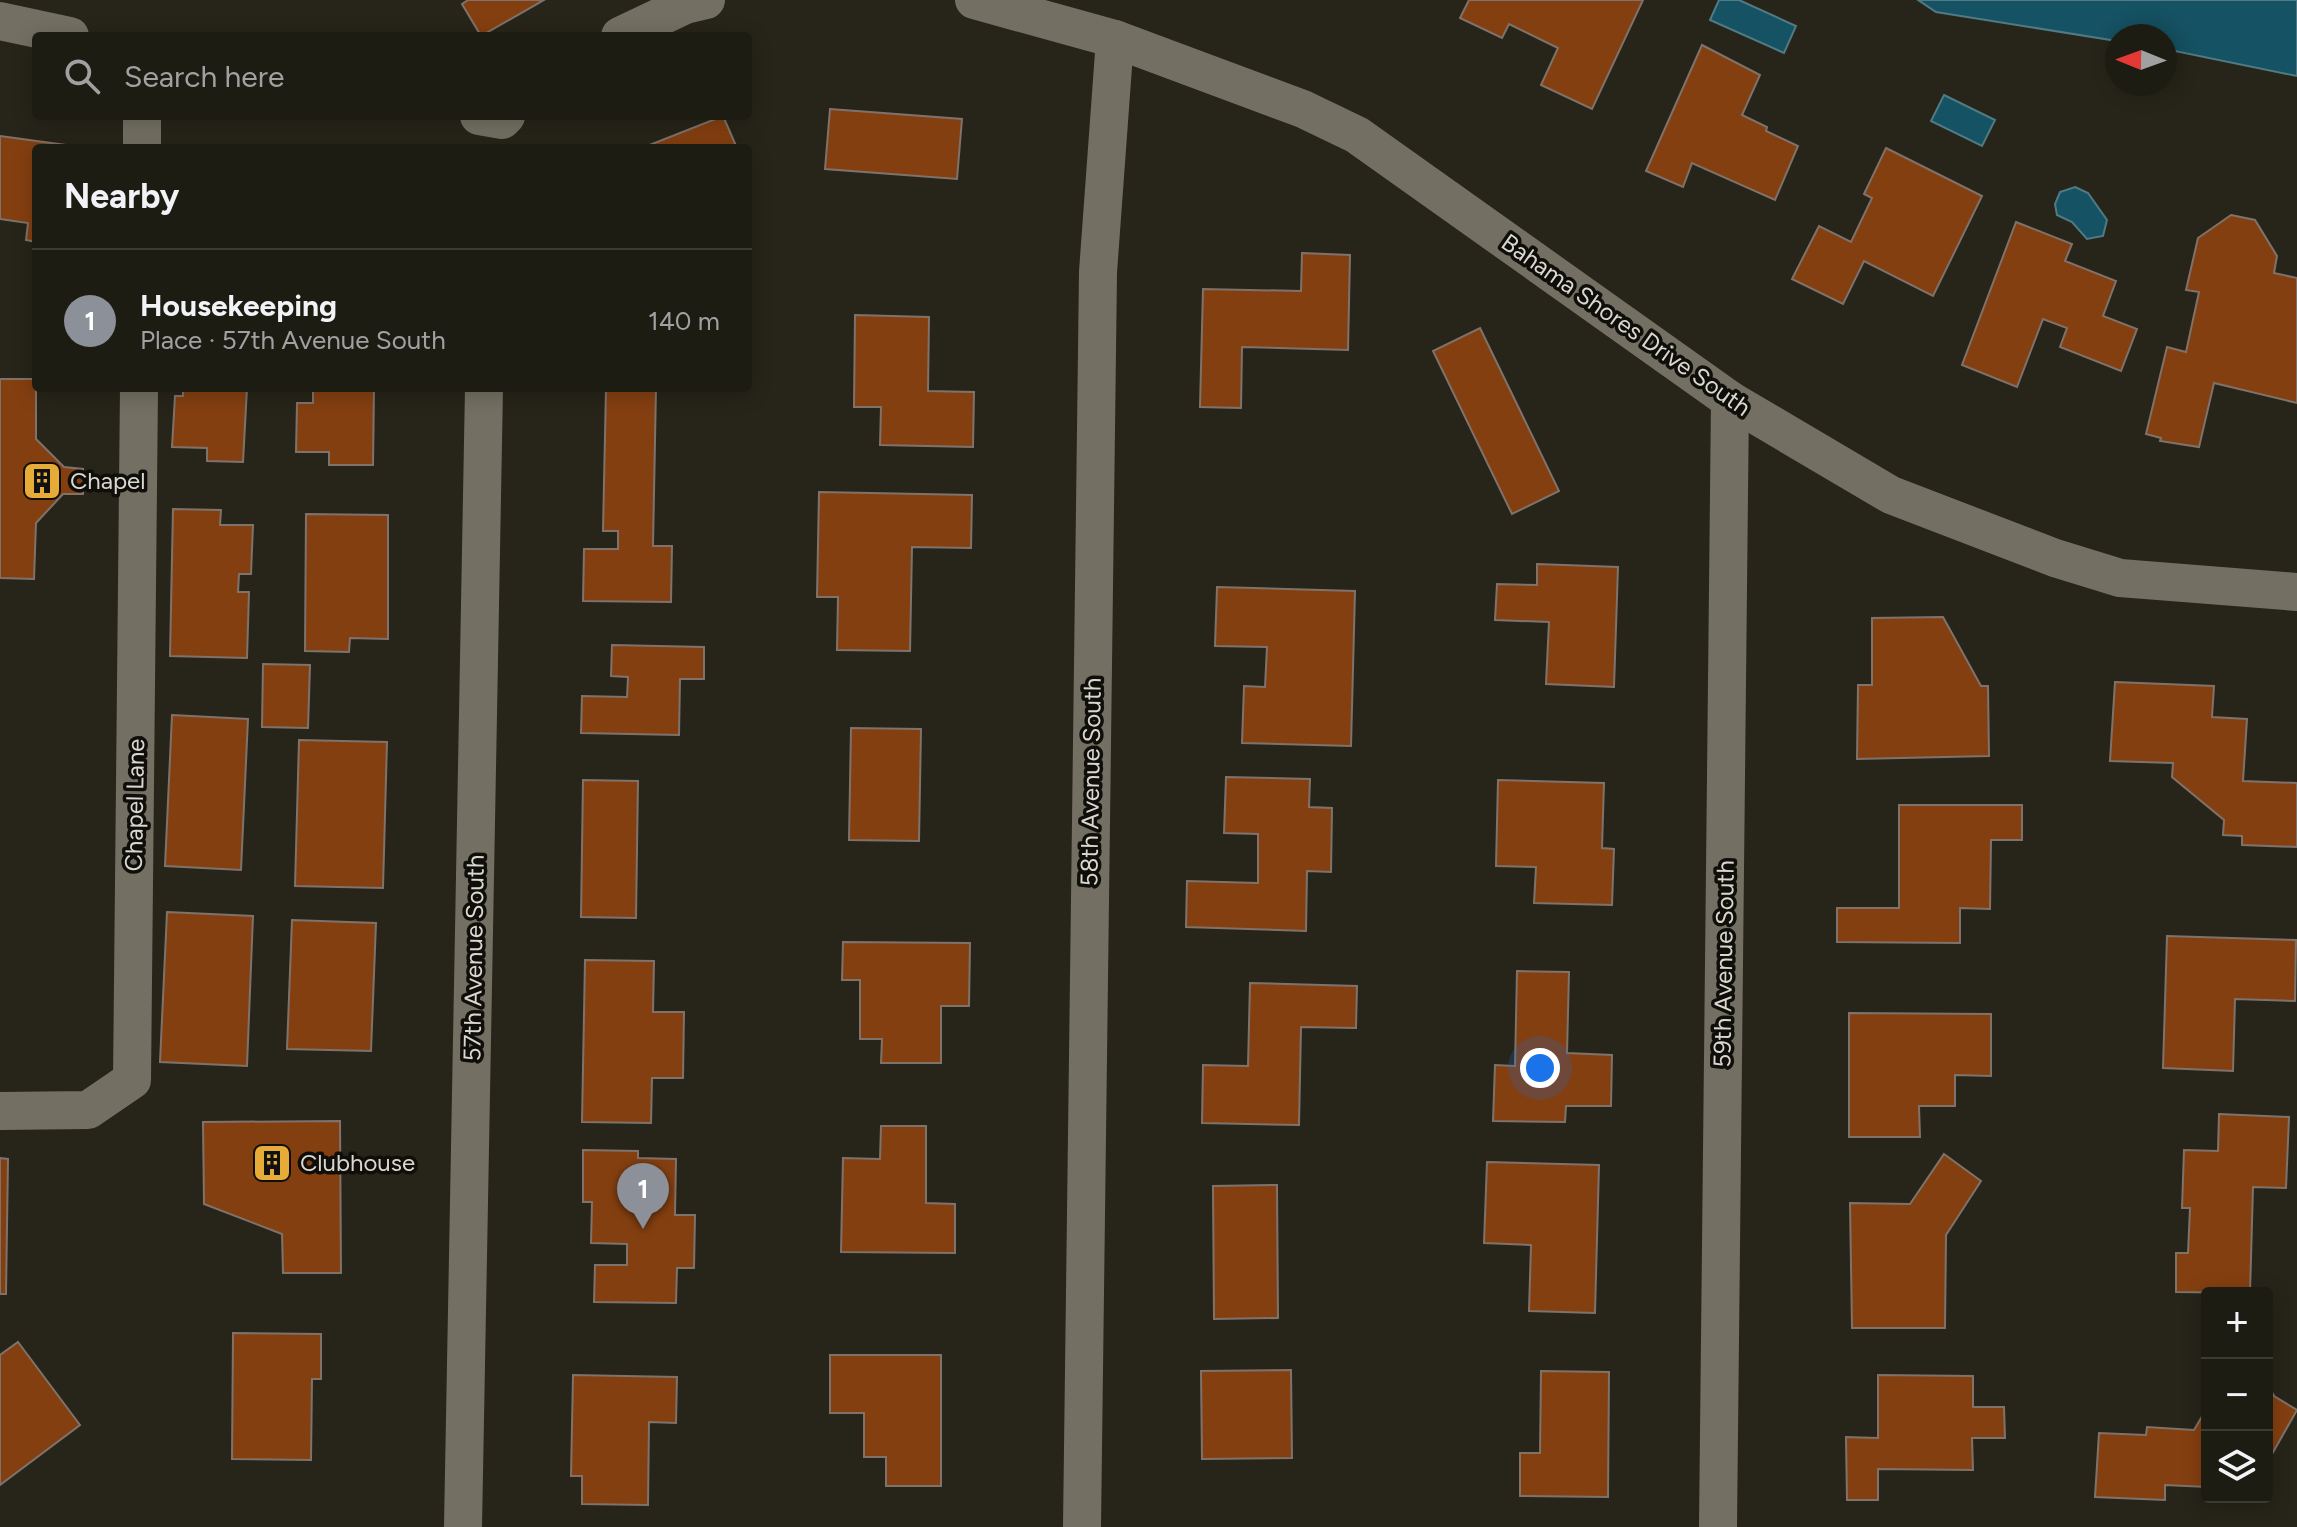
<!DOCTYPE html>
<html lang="en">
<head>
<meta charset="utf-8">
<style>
	:root { --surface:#1d1c13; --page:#25251c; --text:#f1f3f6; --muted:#a0a1a0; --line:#3b3a33; --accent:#8c9099 }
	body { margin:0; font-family:Figtree,sans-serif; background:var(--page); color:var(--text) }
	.controls { position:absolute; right:24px; bottom:24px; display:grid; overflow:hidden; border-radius:8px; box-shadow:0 4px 20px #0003 }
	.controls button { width:72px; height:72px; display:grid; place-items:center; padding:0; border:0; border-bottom:2px solid var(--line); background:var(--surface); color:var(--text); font:40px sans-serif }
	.compass { position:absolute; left:2105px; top:24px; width:72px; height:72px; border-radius:50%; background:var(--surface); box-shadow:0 4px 20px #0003; rotate:271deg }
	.you { position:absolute; left:1540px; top:1068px; width:28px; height:28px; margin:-20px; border:6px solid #fff; border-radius:50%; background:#1a73e8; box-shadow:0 0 0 12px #1a73e833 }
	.badge { display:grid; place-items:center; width:52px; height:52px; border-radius:50%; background:var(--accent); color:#fff; font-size:26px; font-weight:700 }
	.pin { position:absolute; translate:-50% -66px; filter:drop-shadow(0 2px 4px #0008) }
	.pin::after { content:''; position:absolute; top:42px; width:28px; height:24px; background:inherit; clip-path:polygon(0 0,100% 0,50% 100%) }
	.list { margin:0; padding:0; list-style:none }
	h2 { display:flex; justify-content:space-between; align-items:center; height:104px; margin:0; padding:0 32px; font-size:34px }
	h2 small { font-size:26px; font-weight:400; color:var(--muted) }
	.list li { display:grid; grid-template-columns:52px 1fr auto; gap:24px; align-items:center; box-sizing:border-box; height:144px; padding:0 32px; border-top:2px solid var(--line) }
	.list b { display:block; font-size:30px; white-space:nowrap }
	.list p { margin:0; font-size:26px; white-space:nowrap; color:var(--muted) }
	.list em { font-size:26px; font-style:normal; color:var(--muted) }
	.icon { flex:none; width:44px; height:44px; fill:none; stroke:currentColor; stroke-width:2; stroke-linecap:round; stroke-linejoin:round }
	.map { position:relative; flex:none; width:2297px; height:1527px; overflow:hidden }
	.search { position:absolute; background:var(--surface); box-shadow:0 4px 20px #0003; left:32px; top:32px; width:720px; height:88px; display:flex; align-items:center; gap:20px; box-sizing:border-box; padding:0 28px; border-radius:8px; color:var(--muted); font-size:30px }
	.panel { position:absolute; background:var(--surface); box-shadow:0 4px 20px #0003; left:32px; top:144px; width:720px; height:248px; border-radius:8px }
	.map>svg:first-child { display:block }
	.water { fill:#155263; stroke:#507a84; stroke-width:2 }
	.building { fill:#843f10; stroke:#7f726a; stroke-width:2 }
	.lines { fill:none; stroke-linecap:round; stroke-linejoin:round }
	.street { stroke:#737063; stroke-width:38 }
	.labels { text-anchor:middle; stroke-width:7; stroke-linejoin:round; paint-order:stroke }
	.street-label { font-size:24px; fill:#d9d7d0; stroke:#0f0e09 }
	.poi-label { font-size:24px; fill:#d9d7d0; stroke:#0f0e09; text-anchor:start }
</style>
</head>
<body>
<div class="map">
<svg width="2297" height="1527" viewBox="0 0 2297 1527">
	<rect width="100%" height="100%" fill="#272519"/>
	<g class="water">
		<polygon points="1719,0 1739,0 1796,26 1784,53 1710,20"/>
		<polygon points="1918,0 2297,0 2297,76 2165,49 2165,36 2117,36 2117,41 1936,12"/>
		<polygon points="1944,95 1995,120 1982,146 1931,121"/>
		<polygon points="2075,187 2088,193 2107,220 2103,236 2087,239 2072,222 2057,215 2055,204 2060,192"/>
	</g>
	<g class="building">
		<polygon points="468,0 544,0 481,36 462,4"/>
		<polygon points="1469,0 1643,0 1592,109 1541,85 1558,48 1509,24 1502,38 1460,18"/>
		<polygon points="1702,45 1760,75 1742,115 1767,127 1766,131 1798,146 1775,200 1692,163 1683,187 1646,171"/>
		<polygon points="830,109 962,119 957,179 825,169"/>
		<polygon points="723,116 737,148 642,148"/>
		<polygon points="0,136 88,148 36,148 36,242 26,240 28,223 0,219"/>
		<polygon points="1886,148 1982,196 1933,296 1864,261 1843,304 1792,279 1819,226 1851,242 1872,198 1864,194"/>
		<polygon points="2231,215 2255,220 2277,256 2274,273 2297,278 2297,403 2214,383 2199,447 2160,441 2161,438 2146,434 2167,347 2186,352 2199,292 2186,290 2198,238"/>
		<polygon points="2016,222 2072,244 2065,261 2116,281 2103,316 2137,329 2121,371 2060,347 2067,328 2043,319 2017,387 1962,365"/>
		<polygon points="1302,253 1350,255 1348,350 1242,347 1241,408 1200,407 1203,289 1301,291"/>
		<polygon points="855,315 929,317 928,391 974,392 973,447 880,445 881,407 854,407"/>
		<polygon points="1480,328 1559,491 1512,514 1433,351"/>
		<polygon points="0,379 36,379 36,439 64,467 83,469 83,494 63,494 36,523 34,579 0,578"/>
		<polygon points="183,388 247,388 243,462 207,461 207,448 172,447 175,396 183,396"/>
		<polygon points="313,388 374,388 373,465 329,465 329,452 296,452 297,403 313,403"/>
		<polygon points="606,388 656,388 653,546 672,546 671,602 583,601 584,549 618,549 618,531 603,531"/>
		<polygon points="819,492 972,495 971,548 912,547 910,651 837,650 838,597 817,597"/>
		<polygon points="173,509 221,510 220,525 253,525 251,574 239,574 238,592 249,592 247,658 170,656"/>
		<polygon points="306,514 388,515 388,639 350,638 349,652 305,651"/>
		<polygon points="1537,564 1618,567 1614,687 1546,684 1549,622 1495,620 1497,584 1537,585"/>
		<polygon points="1217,587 1355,591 1351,746 1242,743 1244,686 1265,687 1267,647 1215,646"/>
		<polygon points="1943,617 1981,686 1988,686 1989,756 1857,759 1858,685 1872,685 1872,618"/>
		<polygon points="612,645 704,647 704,679 680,679 679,735 581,733 582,696 627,697 628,677 611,676"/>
		<polygon points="263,664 310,665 308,728 262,727"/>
		<polygon points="2115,682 2214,686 2212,717 2247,719 2243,781 2297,783 2297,847 2242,845 2242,836 2223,835 2224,820 2172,777 2173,763 2110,761"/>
		<polygon points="172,715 248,719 241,870 165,866"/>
		<polygon points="851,728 921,729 919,841 849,840"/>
		<polygon points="299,740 387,742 383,888 295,886"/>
		<polygon points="1226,777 1310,779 1309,807 1332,808 1331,872 1307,871 1306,931 1186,927 1187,881 1258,883 1258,834 1224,833"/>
		<polygon points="583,780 638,781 636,918 581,917"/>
		<polygon points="1498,780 1604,783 1602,848 1614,849 1612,905 1534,903 1536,867 1496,866"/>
		<polygon points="1899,805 2022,805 2022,840 1991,840 1990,909 1960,908 1960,943 1837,942 1837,908 1899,908"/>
		<polygon points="167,912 253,916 247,1066 160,1062"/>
		<polygon points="292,920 376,923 371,1051 287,1049"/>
		<polygon points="2167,936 2296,940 2295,1001 2235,999 2233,1071 2163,1068"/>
		<polygon points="843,942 970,943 969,1006 941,1006 941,1063 881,1063 882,1039 860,1039 860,980 842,980"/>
		<polygon points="585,960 654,961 653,1012 684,1012 683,1078 652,1078 651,1123 582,1122"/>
		<polygon points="1517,971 1569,972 1567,1053 1612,1055 1611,1106 1566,1106 1565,1122 1493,1121 1495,1065 1515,1066"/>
		<polygon points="1250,983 1357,986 1356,1028 1301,1027 1299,1125 1202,1123 1203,1065 1248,1066"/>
		<polygon points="1849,1013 1991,1014 1991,1076 1955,1075 1955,1106 1919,1106 1920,1137 1849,1137"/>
		<polygon points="2219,1114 2289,1117 2286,1188 2253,1187 2250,1293 2176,1292 2176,1253 2188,1253 2190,1208 2182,1208 2184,1150 2218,1151"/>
		<polygon points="340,1121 341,1273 283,1273 282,1234 204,1204 203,1122"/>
		<polygon points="881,1126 926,1126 926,1203 955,1204 955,1253 841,1252 843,1158 880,1159"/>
		<polygon points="583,1150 638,1151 638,1158 676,1159 675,1215 695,1215 694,1268 677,1268 676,1303 594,1302 595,1265 627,1265 627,1244 591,1243 592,1202 583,1202"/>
		<polygon points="1944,1154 1981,1181 1946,1235 1945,1328 1852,1328 1850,1203 1910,1204"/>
		<polygon points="0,1158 8,1159 6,1294 0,1294"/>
		<polygon points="1487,1162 1599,1165 1595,1313 1529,1311 1531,1245 1484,1243"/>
		<polygon points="1277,1185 1278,1318 1214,1319 1213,1186"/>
		<polygon points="233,1333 321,1334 321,1379 312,1379 311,1460 232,1459"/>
		<polygon points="18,1342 80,1425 0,1485 0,1355"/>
		<polygon points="830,1355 941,1355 941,1486 886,1486 886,1457 864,1457 864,1413 830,1413"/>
		<polygon points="1291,1370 1292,1458 1202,1459 1201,1371"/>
		<polygon points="1541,1371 1609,1372 1608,1497 1520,1496 1520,1453 1540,1453"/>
		<polygon points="573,1375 677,1377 676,1423 649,1422 648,1505 582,1504 582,1476 571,1476"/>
		<polygon points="1878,1375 1973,1376 1973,1407 2004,1407 2005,1438 1972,1438 1973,1470 1878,1469 1878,1500 1847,1500 1846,1437 1878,1438"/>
		<polygon points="2267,1383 2274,1396 2297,1410 2267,1463"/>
		<polygon points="2207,1408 2207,1487 2165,1485 2165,1500 2095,1497 2099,1433 2146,1435 2147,1427 2194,1430"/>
	</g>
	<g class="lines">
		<g class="street">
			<polyline points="974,0 1115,39 1303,109 1357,135 1730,400 1891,495 2055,558 2120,578 2297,592"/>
			<polyline points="0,21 70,36"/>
			<polyline points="620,36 685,5 706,0"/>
			<polyline points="479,116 502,120 506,116"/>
			<polyline points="142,148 142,116"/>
			<polyline points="0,1111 88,1110 132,1080 139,388"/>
			<polyline points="463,1527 484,388"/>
			<polyline points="1082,1527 1098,272 1115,39"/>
			<polyline points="1718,1527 1730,400"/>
		</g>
	</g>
	<defs>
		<symbol id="building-square" viewBox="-11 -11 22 22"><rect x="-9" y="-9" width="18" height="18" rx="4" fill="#e7ac37" stroke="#0f0e09"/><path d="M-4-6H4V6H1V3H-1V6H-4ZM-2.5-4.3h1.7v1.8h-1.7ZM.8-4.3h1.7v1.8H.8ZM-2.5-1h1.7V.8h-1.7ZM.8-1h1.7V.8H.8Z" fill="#111"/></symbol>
	</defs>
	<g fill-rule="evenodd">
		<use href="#building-square" x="20" y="459" width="44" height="44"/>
		<use href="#building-square" x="250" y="1141" width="44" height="44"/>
	</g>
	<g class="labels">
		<g class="street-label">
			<text transform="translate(1626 325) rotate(35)" y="8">Bahama Shores Drive South</text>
			<text transform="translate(1091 782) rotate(-89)" y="8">58th Avenue South</text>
			<text transform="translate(135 805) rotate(-89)" y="8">Chapel Lane</text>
			<text transform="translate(474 958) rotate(-89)" y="8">57th Avenue South</text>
			<text transform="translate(1724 964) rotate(-89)" y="8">59th Avenue South</text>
		</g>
		<g class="poi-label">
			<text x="70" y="489">Chapel</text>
			<text x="300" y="1171">Clubhouse</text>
		</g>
	</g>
</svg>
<div class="controls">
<button>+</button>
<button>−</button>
<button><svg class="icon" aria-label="layers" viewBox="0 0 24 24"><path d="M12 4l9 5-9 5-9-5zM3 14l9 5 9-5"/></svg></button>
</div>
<svg class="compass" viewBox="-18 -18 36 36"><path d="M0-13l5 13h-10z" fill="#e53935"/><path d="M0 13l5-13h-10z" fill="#a0a1a0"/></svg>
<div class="you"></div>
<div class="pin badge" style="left:643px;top:1229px">1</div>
<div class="search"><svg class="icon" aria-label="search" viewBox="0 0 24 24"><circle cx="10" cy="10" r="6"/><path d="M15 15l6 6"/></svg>Search here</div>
<section class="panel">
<h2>Nearby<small></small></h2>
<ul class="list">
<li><span class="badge">1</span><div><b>Housekeeping</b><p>Place · 57th Avenue South</p></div><em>140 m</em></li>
</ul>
</section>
</div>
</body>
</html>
